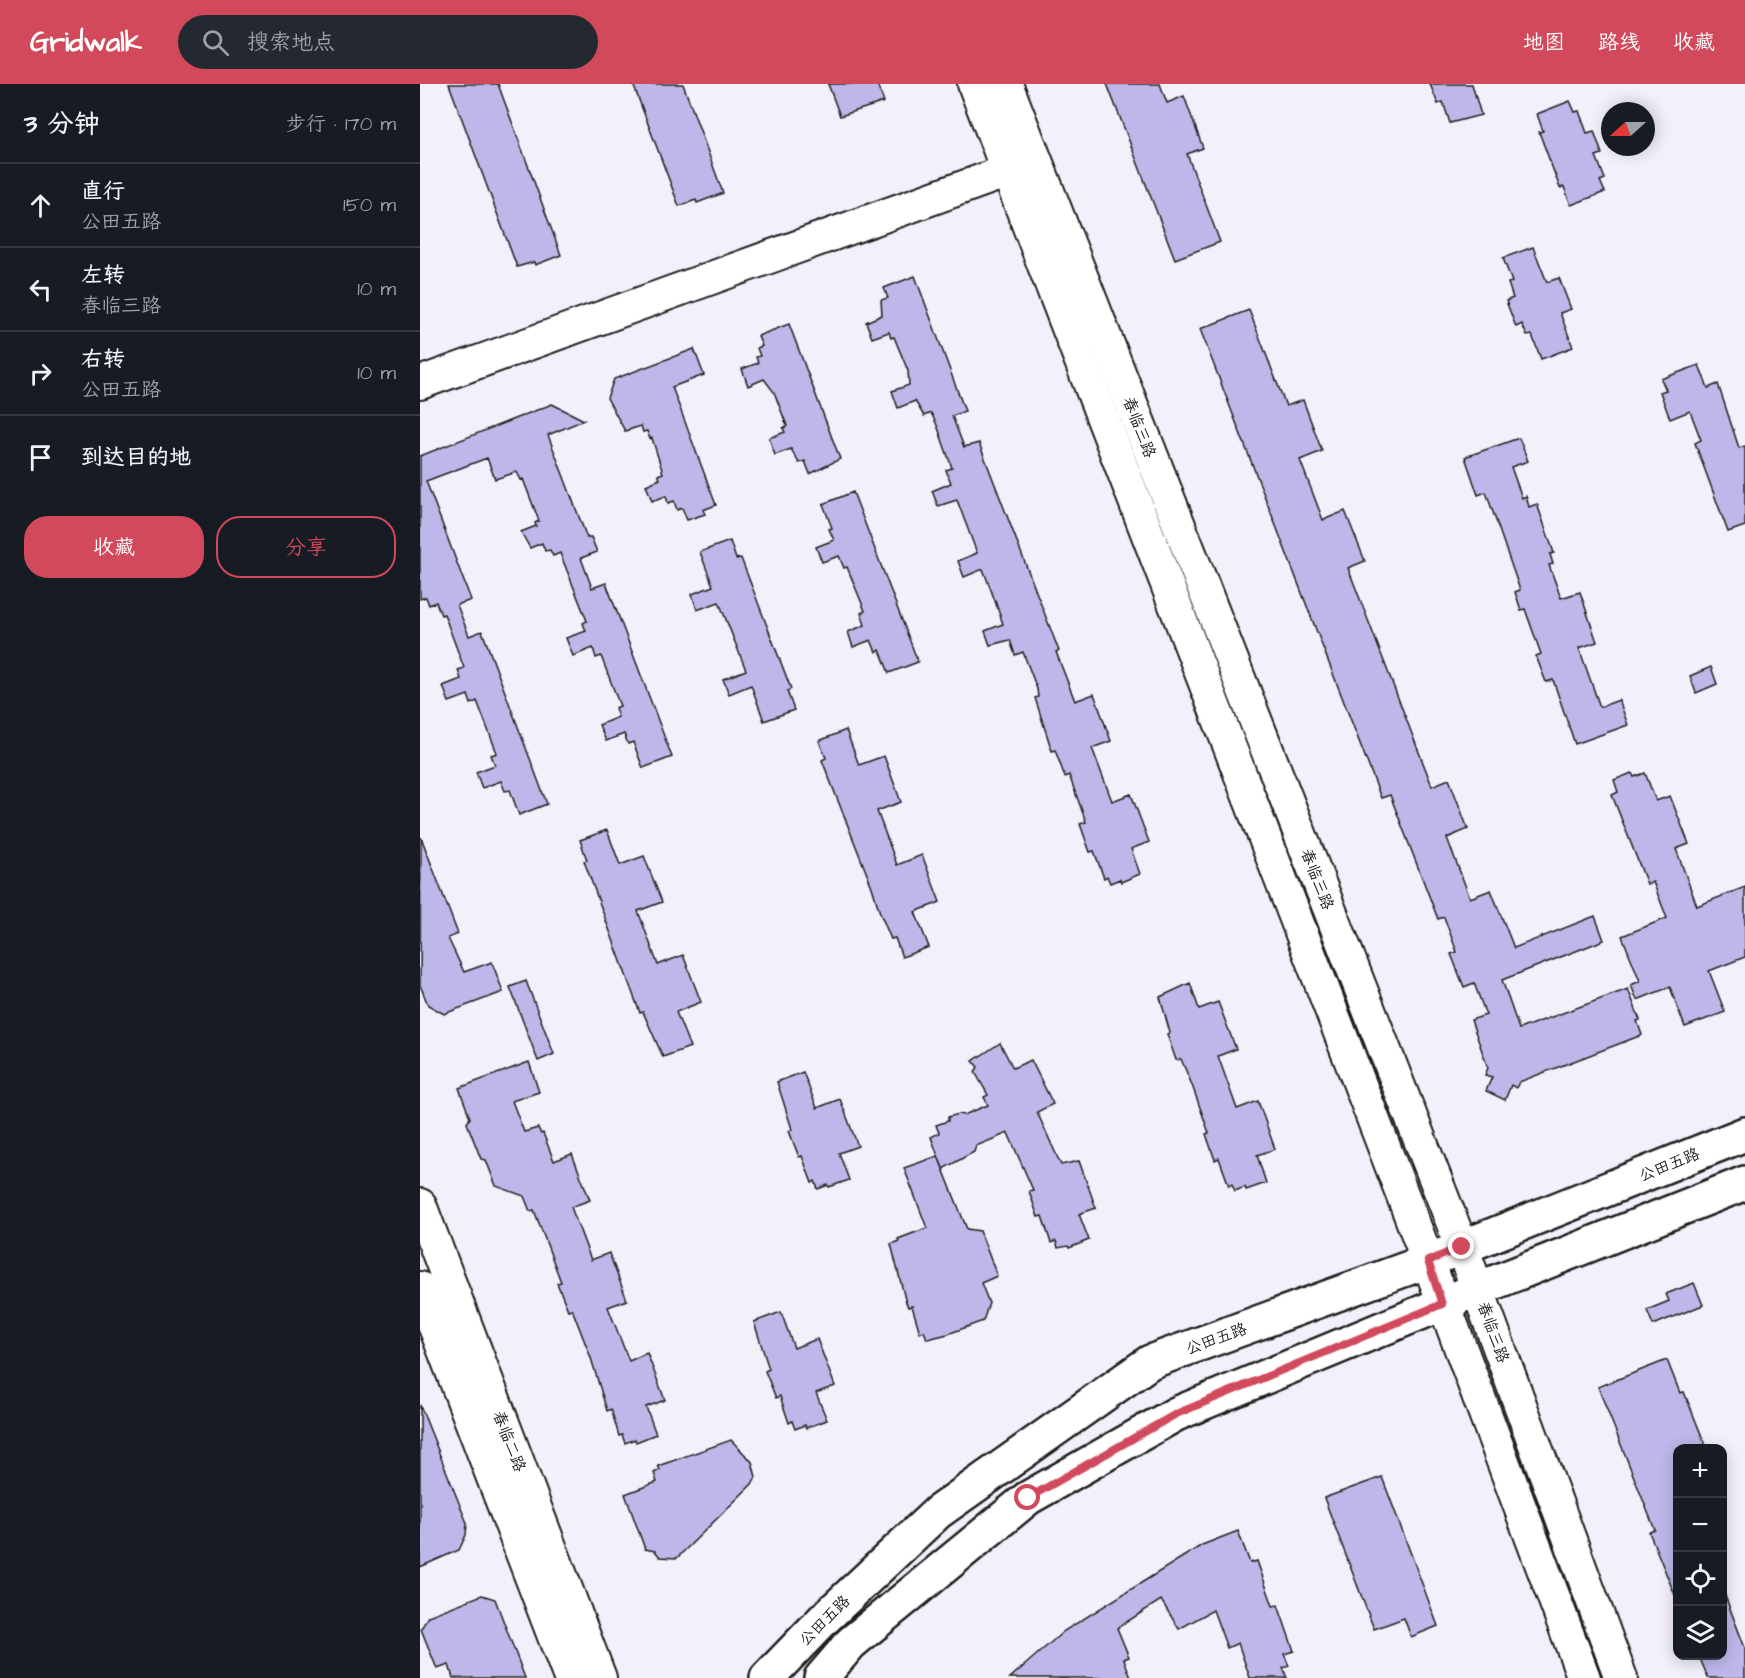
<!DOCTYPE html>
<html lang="zh">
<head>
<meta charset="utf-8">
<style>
	:root { --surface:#171b24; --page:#242831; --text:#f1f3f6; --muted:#9ea1a6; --line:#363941; --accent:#d1495b }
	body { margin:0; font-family:"Architects Daughter","LXGW WenKai TC",sans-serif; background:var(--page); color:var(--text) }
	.controls { position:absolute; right:18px; bottom:18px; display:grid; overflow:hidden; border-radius:12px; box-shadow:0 3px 15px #0003 }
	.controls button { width:54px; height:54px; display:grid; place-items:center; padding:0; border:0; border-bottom:2px solid var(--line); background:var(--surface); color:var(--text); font:30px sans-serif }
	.compass { position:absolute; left:1181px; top:18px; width:54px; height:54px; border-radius:50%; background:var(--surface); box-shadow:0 3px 15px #0003; rotate:249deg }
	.stop { position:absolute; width:18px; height:18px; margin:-14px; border:4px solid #d1495b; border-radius:50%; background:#fff }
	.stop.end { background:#d1495b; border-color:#fff; box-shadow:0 2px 6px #0008 }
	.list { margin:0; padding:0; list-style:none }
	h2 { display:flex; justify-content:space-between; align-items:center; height:78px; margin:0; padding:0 24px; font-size:26px }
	h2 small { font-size:20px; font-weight:400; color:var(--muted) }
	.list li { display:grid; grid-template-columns:39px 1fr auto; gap:18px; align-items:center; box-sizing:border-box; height:84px; padding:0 24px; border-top:2px solid var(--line) }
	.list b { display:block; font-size:22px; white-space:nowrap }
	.list p { margin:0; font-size:20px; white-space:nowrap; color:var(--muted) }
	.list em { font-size:20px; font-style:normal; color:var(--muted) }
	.actions { display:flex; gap:12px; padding:18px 24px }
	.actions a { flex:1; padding:14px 0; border:2px solid var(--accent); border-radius:24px; text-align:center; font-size:21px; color:var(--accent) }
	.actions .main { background:var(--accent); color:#fff }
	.icon { flex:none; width:33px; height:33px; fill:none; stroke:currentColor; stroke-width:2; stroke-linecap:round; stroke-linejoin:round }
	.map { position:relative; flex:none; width:1325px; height:1594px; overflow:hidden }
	header { display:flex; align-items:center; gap:36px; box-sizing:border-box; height:84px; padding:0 30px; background:var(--accent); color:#fff }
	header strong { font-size:28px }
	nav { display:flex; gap:33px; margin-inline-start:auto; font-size:21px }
	.search { width:420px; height:54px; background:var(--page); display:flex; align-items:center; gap:15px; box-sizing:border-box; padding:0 21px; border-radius:33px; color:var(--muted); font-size:22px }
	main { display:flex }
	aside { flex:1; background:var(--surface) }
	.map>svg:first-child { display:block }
	.building { fill:#beb8ea; stroke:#1c1c1c; stroke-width:1.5 }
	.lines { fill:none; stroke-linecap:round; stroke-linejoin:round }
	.minor-casing { stroke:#1c1c1c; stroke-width:36 }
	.major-casing { stroke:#1c1c1c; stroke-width:38 }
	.minor { stroke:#fff; stroke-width:32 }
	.major { stroke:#fff; stroke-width:33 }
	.route { stroke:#d1495b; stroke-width:8 }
	.labels { text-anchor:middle; stroke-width:5; stroke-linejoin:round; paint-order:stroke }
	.street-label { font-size:16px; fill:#1c1c1c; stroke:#fff }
</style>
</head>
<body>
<header>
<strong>Gridwalk</strong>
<div class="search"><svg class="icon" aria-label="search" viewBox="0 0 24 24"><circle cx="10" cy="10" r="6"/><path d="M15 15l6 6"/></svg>搜索地点</div>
<nav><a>地图</a><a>路线</a><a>收藏</a></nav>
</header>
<main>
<aside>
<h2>3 分钟<small>步行 · 170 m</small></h2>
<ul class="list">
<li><svg class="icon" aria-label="ahead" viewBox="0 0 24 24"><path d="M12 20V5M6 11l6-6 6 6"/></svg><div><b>直行</b><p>公田五路</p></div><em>150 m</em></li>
<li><svg class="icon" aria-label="left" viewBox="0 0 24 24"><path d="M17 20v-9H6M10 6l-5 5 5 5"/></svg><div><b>左转</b><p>春临三路</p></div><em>10 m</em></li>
<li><svg class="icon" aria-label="right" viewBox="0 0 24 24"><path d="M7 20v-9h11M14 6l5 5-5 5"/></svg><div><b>右转</b><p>公田五路</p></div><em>10 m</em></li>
<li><svg class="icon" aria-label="arrive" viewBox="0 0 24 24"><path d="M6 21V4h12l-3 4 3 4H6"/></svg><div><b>到达目的地</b></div></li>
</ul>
<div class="actions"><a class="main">收藏</a><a>分享</a></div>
</aside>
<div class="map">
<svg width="1325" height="1594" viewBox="0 0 1325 1594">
	<rect width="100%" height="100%" fill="#f2f1fb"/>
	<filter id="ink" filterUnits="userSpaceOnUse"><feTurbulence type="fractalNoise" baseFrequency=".0167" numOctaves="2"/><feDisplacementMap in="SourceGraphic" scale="12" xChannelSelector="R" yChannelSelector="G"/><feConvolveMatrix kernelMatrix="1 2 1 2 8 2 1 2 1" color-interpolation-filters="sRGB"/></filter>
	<g filter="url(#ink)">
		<g class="building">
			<polygon points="29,0 78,0 141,171 115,181 114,178 97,183"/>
			<polygon points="213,0 263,0 303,109 277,119 276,116 259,122"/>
			<polygon points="408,0 457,0 464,18 420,32"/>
			<polygon points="687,0 740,0 747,19 764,12 783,64 767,70 800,158 755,175"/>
			<polygon points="1010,0 1052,0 1061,31 1030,39 1023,18 1018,20"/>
			<polygon points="1150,17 1155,28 1159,27 1167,49 1174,47 1182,70 1176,72 1185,95 1180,97 1185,108 1151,121 1144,103 1140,104 1119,48 1123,47 1117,30"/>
			<polygon points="1113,163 1127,198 1139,194 1151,225 1140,229 1153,263 1121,275 1112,251 1107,252 1102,240 1096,243 1086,217 1093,214 1088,199 1092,198 1083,174"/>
			<polygon points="495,192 545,327 532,332 544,363 559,359 639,567 636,568 655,617 674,610 691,657 672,664 692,717 711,710 729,758 711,765 720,790 701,798 700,795 690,799 687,792 684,794 674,767 670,768 660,740 666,738 649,691 645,693 635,666 632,667 615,614 618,613 617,605 603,568 595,571 590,556 570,561 565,547 583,540 574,514 563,485 544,493 538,477 557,469 537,416 518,422 512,407 531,399 526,386 532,384 517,341 511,329 504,332 495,317 478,324 472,307 489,301 488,287 474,253 471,254 469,248 452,254 446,238 462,231 461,216 468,214 464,204"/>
			<polygon points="829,226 866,322 883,316 902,367 880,376 903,436 925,427 945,477 928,484 1012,702 1029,695 1048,745 1027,754 1050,814 1071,806 1094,864 1175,832 1184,856 1082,896 1099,945 1208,905 1220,936 1217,937 1222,951 1099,998 1096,1004 1091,1001 1085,1016 1066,1007 1072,993 1065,991 1068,984 1051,936 1066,931 1054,899 1044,903 1031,870 1037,868 1024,833 1018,835 970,711 961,714 780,245"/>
			<polygon points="369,240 420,375 390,390 385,377 379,379 371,365 355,371 349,354 365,348 363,344 367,342 354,308 344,295 328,302 322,285 338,279 336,273 340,272 337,264 342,262 338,252"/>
			<polygon points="274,265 284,291 252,303 296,421 283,426 285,430 267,436 262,424 257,426 254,417 248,419 246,412 232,417 226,401 240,395 238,391 243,389 232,354 230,355 227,347 223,348 221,342 205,347 187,314 194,295"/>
			<polygon points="1279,281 1288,304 1298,300 1319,364 1325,362 1325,442 1308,448 1275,359 1281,356 1270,327 1250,335 1240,308 1246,306 1241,295"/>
			<polygon points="132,320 164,336 128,351 167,454 171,453 177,468 161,474 172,504 186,499 252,673 223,684 213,658 208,660 204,650 186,657 179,641 198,633 195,624 200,622 181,572 176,574 173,564 153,572 146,554 166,547 163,539 167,537 140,469 133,472 130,466 125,467 122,459 110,464 101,448 116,442 115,439 119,437 103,395 101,396 97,388 75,395 67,374 6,397 51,516 37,521 49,552 62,547 127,720 99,731 90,706 85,707 81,697 62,704 56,688 75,681 71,671 77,669 57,617 51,620 48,611 29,618 23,602 41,595 38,586 44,584 24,530 21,531 16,518 9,521 6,513 0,515 0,372"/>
			<polygon points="1099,354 1108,377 1091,383 1102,414 1106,412 1109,423 1117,420 1134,469 1130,470 1133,480 1129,481 1141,514 1160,508 1177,558 1159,564 1180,623 1199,616 1208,641 1155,660 1133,596 1126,598 1116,572 1121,570 1105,525 1101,526 1095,508 1100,506 1066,408 1058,411 1045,373"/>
			<polygon points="433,408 498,578 469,589 460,566 456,568 451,556 433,563 428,548 445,541 441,529 445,527 427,483 424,484 419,472 402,478 396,463 414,456 409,445 412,444 403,420"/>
			<polygon points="310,457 316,475 321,474 371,605 367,607 374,626 344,637 331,601 309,610 303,595 326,586 299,518 277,526 272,510 293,502 280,468"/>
			<polygon points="1291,583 1297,600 1276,609 1270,592"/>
			<polygon points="426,646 439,681 464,672 481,718 457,727 477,781 502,771 520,818 495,828 509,863 482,873 475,854 471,855 460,829 452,803 402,676 406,674 399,657"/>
			<polygon points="1212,689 1214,693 1225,689 1236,717 1250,712 1269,760 1256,765 1277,822 1325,803 1325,873 1289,887 1305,928 1265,943 1250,903 1217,916 1211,901 1220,897 1202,852 1247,834 1233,798 1227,800 1192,711 1198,708 1194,696"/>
			<polygon points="187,746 200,781 224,772 242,818 218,827 238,881 263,871 281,918 256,928 270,963 243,973 223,928 220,929 164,777 167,776 160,756"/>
			<polygon points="1,753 38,850 28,854 44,888 72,878 83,908 24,930 8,921 0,901"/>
			<polygon points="106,897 134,970 118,977 90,903"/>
			<polygon points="770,899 779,925 798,918 816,965 798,972 817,1025 838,1017 855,1065 837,1071 846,1099 826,1106 825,1103 815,1107 812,1100 809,1102 799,1074 795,1076 786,1050 789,1049 772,1001 761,975 756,976 747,950 750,949 740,913"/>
			<polygon points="580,959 593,984 611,976 633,1020 617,1028 641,1081 659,1077 676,1124 659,1130 669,1156 649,1164 648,1162 638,1164 636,1157 631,1159 622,1132 618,1133 609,1107 613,1106 588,1049 556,1062 554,1068 523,1085 511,1053 519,1049 516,1041 528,1037 528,1033 539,1030 544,1031 568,1021 564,1013 568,1011 555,988 558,983 553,977"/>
			<polygon points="109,978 119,1008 92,1017 104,1048 118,1044 121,1050 123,1049 134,1077 152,1070 170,1116 151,1123 171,1176 189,1169 207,1216 188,1223 209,1277 227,1269 245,1316 226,1323 236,1350 216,1358 215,1355 205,1359 202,1351 199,1352 191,1325 187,1327 171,1274 152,1225 148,1226 137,1199 141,1198 114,1126 110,1127 104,1112 76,1102 66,1076 61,1075 47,1039 50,1034 39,1004"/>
			<polygon points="383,988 397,1024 420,1015 438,1062 419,1069 429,1096 409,1103 408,1101 398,1105 395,1097 392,1099 382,1072 379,1073 369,1047 372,1045 357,998"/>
			<polygon points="518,1072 547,1145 560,1147 577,1192 561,1199 569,1219 563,1237 528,1250 507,1255 504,1247 500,1249 492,1222 488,1223 485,1215 471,1160 479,1157 478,1155 507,1144 484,1084"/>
			<polygon points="1274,1199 1283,1221 1233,1241 1227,1226 1249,1217 1246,1210"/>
			<polygon points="361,1228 374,1264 397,1255 415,1302 396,1309 407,1336 386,1344 385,1341 375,1345 372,1337 369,1339 360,1312 356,1314 345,1287 349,1285 334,1238"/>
			<polygon points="1247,1276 1260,1309 1264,1308 1287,1365 1257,1365 1257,1516 1229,1448 1235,1446 1178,1303"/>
			<polygon points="0,1321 47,1439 46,1451 39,1466 0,1483"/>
			<polygon points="311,1356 332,1378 336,1393 332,1400 257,1474 240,1473 235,1467 225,1465 205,1410 237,1398 234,1389 240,1386 238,1382"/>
			<polygon points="962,1393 1018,1542 991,1553 984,1534 954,1545 904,1414"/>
			<polygon points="818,1447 830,1479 837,1477 853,1522 858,1521 874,1567 864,1570 869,1582 863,1584 867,1594 830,1594 818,1559 807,1564 793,1526 759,1545 741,1516 697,1544 709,1573 704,1575 711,1594 590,1594 644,1547 782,1461"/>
			<polygon points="1304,1509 1325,1564 1325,1594 1288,1594 1279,1572 1302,1572"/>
			<polygon points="62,1511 75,1515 105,1594 33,1594 29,1581 17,1585 1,1545 8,1532"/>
		</g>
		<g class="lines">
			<defs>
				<g id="minor">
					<polyline points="554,0 1008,1177 1164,1594"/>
					<polyline points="586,0 1042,1163 1201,1594"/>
					<polyline points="0,299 588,87 607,76"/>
					<polyline points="0,1121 180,1594"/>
					<polyline points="0,1204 150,1594"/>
				</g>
				<g id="major">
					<polyline points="347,1594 404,1535 518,1428 730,1278 1008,1177 1325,1050"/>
					<polyline points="401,1594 431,1559 608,1414 756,1330 1058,1205 1325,1099"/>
				</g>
			</defs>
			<use href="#minor" class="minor-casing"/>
			<use href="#major" class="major-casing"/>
			<use href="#minor" class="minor"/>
			<use href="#major" class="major"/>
		</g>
	</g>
	<g class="lines" filter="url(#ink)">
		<polyline class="route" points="608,1414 756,1330 1022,1220 1008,1177 1042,1163"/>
	</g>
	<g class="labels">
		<g class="street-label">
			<text transform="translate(720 343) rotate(69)" y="6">春临三路</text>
			<text transform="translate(898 795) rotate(69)" y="6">春临三路</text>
			<text transform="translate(1249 1080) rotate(-22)" y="6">公田五路</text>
			<text transform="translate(1074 1248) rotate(70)" y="6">春临三路</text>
			<text transform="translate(796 1254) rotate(-20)" y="6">公田五路</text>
			<text transform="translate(90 1357) rotate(69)" y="6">春临二路</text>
			<text transform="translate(404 1536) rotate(-45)" y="6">公田五路</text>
		</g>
	</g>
</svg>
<div class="controls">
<button>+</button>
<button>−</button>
<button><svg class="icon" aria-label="locate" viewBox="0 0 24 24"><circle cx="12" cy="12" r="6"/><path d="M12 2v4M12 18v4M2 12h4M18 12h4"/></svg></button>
<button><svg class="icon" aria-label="layers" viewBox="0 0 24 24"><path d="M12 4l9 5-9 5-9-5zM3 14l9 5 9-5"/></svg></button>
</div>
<svg class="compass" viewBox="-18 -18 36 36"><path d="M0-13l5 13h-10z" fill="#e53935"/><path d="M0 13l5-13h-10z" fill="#9ea1a6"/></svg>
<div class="stop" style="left:608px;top:1414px"></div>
<div class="stop end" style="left:1042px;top:1163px"></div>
</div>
</main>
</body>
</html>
